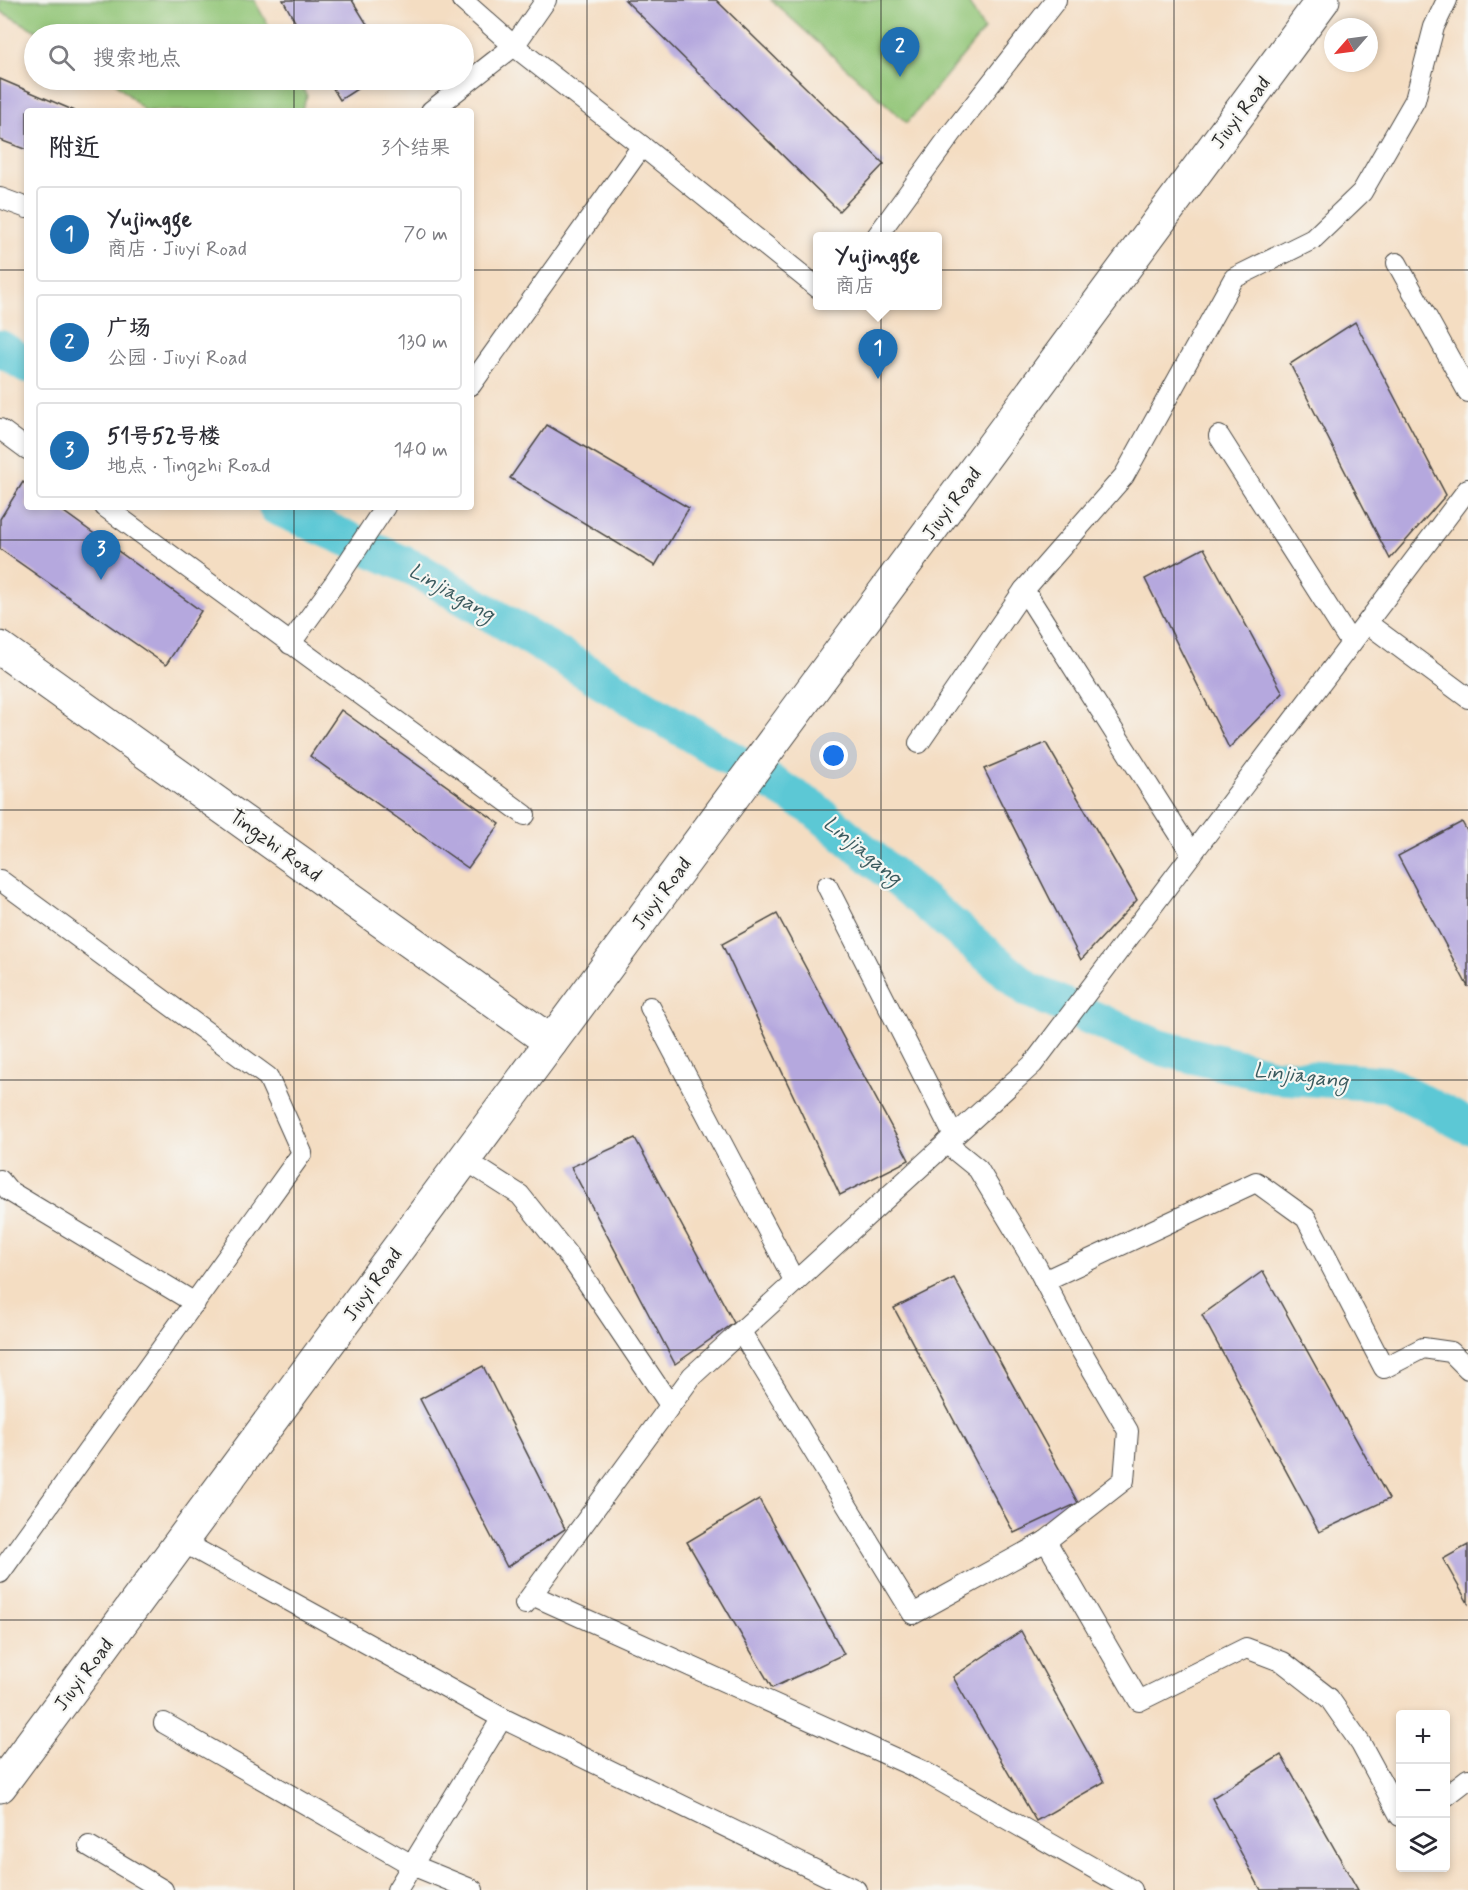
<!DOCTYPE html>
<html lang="zh">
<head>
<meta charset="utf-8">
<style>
	:root { --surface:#fff; --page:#f7f7f7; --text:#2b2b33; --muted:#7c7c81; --line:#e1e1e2; --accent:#1f6fb2 }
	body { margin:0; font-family:Mynerve,"LXGW WenKai TC",sans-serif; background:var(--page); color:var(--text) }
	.controls { position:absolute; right:18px; bottom:18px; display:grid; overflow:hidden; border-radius:6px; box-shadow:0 3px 9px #0003 }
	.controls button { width:54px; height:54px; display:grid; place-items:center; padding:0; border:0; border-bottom:2px solid var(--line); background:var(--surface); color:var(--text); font:30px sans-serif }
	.compass { position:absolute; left:1324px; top:18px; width:54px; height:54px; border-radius:50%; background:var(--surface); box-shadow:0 3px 9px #0003; rotate:242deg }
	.you { position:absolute; left:834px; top:756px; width:21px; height:21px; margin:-15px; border:4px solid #fff; border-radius:50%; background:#1a73e8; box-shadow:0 0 0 9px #1a73e833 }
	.badge { display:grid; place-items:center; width:39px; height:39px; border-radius:50%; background:var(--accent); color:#fff; font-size:20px; font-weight:700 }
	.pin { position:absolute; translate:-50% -50px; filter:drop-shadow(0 2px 3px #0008) }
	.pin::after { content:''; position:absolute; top:32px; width:21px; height:18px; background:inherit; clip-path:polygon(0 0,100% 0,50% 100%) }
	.popup { position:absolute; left:813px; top:232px; width:129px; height:78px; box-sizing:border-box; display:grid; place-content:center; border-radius:6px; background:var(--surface); filter:drop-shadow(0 2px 4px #0005); font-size:20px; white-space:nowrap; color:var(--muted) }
	.popup b { font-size:22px; color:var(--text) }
	.popup::after { content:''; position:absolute; left:50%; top:100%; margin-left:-12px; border:12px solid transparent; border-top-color:var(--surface) }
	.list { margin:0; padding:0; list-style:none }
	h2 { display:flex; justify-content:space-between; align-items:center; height:78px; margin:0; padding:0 24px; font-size:26px }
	h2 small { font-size:20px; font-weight:400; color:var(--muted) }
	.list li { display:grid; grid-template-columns:39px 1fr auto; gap:18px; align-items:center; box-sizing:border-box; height:96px; margin:0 12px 12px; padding:0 12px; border:2px solid var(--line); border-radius:6px }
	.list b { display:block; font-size:22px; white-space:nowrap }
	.list p { margin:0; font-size:20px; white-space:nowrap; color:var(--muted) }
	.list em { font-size:20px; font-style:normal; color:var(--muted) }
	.icon { flex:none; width:33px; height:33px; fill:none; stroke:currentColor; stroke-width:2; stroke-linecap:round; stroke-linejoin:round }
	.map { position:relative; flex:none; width:1468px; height:1890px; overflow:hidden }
	.search { position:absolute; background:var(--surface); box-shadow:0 3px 9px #0003; left:24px; top:24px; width:450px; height:66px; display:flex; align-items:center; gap:15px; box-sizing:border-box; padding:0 21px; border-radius:33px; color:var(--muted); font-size:22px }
	.panel { position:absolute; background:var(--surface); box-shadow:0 3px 9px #0003; left:24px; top:108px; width:450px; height:402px; border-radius:6px }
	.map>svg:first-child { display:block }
	.green { fill:#91c576; stroke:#5e7850; stroke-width:1.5 }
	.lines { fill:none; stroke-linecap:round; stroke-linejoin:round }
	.canal { stroke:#5cc8d5; stroke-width:36 }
	.building { fill:#b5a8de }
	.service-casing { stroke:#494642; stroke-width:22 }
	.tertiary-casing { stroke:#494642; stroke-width:35 }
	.service { stroke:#fff; stroke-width:20 }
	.tertiary { stroke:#fff; stroke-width:33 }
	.grid { fill:none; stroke:#2b2b2b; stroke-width:1.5; stroke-opacity:0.55 }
	.labels { text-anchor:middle; stroke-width:4.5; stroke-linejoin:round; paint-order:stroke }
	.street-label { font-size:20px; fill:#2b2b2b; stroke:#f6f6f2 }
	.water-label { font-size:21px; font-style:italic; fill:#3a5a5e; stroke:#f6f6f2 }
</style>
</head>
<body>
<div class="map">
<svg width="1468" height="1890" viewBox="0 0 1468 1890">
	<rect width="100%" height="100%" fill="#f6f6f2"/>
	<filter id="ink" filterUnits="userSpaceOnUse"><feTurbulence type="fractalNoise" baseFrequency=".0167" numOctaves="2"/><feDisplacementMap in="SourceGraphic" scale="12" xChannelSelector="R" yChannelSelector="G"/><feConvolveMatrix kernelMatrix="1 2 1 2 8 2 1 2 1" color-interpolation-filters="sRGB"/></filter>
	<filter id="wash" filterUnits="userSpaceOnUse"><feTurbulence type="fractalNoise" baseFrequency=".008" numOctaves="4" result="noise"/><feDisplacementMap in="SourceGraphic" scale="24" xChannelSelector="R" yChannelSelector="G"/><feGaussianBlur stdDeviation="1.35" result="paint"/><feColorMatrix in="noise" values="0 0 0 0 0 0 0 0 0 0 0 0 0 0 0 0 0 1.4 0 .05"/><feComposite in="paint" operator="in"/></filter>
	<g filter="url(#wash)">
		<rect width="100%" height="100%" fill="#f4ddc2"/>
		<g class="green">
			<polygon points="0,0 254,0 273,34 42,34 0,11"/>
			<polygon points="771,0 967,0 984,30 907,123"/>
			<polygon points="113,80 298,80 307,96 301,111 145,111"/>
		</g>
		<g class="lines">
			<g class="canal">
				<polyline points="0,348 27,365"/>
				<polyline points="276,507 418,570 813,808 1029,990 1158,1047 1274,1076 1388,1084 1468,1126"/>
			</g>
		</g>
		<g id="blocks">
			<g class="building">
				<polygon points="283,0 352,0 373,34 302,34"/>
				<polygon points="625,0 716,0 884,164 839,211"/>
				<polygon points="0,79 75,111 27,111 27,150 0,140"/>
				<polygon points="328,80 371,80 340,100"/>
				<polygon points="1355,322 1446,495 1390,559 1290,364"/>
				<polygon points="547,425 689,508 655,566 510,478"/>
				<polygon points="23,482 27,486 27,507 57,507 201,611 166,665 0,549 0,519"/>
				<polygon points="1204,548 1283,693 1229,748 1145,579"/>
				<polygon points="341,710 500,824 468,868 310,756"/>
				<polygon points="1046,743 1137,900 1081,960 984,769"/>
				<polygon points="1462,822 1468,833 1468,987 1398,856"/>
				<polygon points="777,914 909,1160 840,1195 722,944"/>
				<polygon points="635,1138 734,1323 675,1364 571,1167"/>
				<polygon points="1263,1271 1389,1499 1319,1532 1202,1315"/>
				<polygon points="954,1278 1078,1503 1014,1533 894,1308"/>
				<polygon points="483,1366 565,1529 507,1567 420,1399"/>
				<polygon points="759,1499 844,1654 772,1688 687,1542"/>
				<polygon points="1468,1545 1468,1603 1443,1559"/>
				<polygon points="1021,1631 1104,1782 1036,1821 953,1677"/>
				<polygon points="1281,1755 1358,1890 1261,1890 1212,1798"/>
			</g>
		</g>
	</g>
	<g filter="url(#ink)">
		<use href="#blocks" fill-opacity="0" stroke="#494642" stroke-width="1.5"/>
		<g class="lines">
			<defs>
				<g id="service">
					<polyline points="462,0 514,46 642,146 471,385"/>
					<polyline points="431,111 514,46 546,0"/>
					<polyline points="642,146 818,288"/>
					<polyline points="0,198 27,208"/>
					<polyline points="877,236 952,133 1056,0"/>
					<polyline points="1397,263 1468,392"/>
					<polyline points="0,429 27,449"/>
					<polyline points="1219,436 1351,643"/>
					<polyline points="105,507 525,815"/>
					<polyline points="1024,590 1192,854"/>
					<polyline points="1367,623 1468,698"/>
					<polyline points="290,644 333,585 385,507"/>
					<polyline points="919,743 1024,590 1124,476 1234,278 1313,239 1362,192 1415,100 1434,27 1447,0"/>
					<polyline points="0,880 268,1077 302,1153 0,1573"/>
					<polyline points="827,886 954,1136"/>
					<polyline points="650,1007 795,1282"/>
					<polyline points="946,1143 978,1169 1037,1267 1071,1333 1128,1431 1124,1480 1046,1541 1139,1701 1246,1648 1283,1662 1329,1698 1361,1744 1400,1816"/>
					<polyline points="462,1162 470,1163 520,1195 575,1264 670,1405"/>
					<polyline points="0,1180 9,1191 195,1303"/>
					<polyline points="1044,1281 1256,1182 1306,1218 1384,1368 1423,1348 1451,1352 1468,1369"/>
					<polyline points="741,1332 913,1614 1046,1541"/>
					<polyline points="181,1541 502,1718 856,1890"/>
					<polyline points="532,1595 921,1770 1132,1890"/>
					<polyline points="525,1604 692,1376 1033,1064 1468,489"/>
					<polyline points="164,1723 412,1865 473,1890"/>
					<polyline points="1446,1796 1468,1779"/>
					<polyline points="89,1846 163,1890"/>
					<polyline points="397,1890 502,1718"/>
				</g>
				<g id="tertiary">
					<polyline points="0,648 551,1042"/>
					<polyline points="0,1786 1323,0"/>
				</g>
			</defs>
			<use href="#service" class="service-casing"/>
			<use href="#tertiary" class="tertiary-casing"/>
			<use href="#service" class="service"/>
			<use href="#tertiary" class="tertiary"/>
		</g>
	</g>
	<path class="grid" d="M 294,0 L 294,34M 587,0 L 587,1890M 881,0 L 881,1890M 1174,0 L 1174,1890M 294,80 L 294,111M 0,270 L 27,270M 471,270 L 1468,270M 294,507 L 294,1890M 0,540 L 1468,540M 0,810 L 1468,810M 0,1080 L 1468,1080M 0,1350 L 1468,1350M 0,1620 L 1468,1620"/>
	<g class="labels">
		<g class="street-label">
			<text transform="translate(1240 112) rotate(-53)" y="7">Jiuyi Road</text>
			<text transform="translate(951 503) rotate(-53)" y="7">Jiuyi Road</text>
			<text transform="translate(276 845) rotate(36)" y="7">Tingzhi Road</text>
			<text transform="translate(661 893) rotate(-53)" y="7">Jiuyi Road</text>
			<text transform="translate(372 1284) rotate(-54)" y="7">Jiuyi Road</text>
			<text transform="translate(83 1674) rotate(-53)" y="7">Jiuyi Road</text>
		</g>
		<g class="water-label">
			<text transform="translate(452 592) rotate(30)" y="7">Linjiagang</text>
			<text transform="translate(863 850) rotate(40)" y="7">Linjiagang</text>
			<text transform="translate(1301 1075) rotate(7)" y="7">Linjiagang</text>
		</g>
	</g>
</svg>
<div class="controls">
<button>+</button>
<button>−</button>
<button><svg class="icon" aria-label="layers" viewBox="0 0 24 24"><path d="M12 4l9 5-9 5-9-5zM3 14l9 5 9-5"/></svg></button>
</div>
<svg class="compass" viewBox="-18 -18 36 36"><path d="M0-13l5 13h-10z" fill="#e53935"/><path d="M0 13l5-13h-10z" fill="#7c7c81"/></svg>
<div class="you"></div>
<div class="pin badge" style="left:878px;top:379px">1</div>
<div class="popup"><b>Yujingge</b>商店</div>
<div class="pin badge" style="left:900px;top:77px">2</div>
<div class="pin badge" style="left:101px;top:580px">3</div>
<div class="search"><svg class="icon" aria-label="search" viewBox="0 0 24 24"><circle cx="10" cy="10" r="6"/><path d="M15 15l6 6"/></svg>搜索地点</div>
<section class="panel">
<h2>附近<small>3个结果</small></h2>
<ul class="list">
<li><span class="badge">1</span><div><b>Yujingge</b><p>商店 · Jiuyi Road</p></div><em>70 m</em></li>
<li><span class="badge">2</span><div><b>广场</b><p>公园 · Jiuyi Road</p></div><em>130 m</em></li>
<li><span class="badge">3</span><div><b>51号52号楼</b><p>地点 · Tingzhi Road</p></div><em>140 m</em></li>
</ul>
</section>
</div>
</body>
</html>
